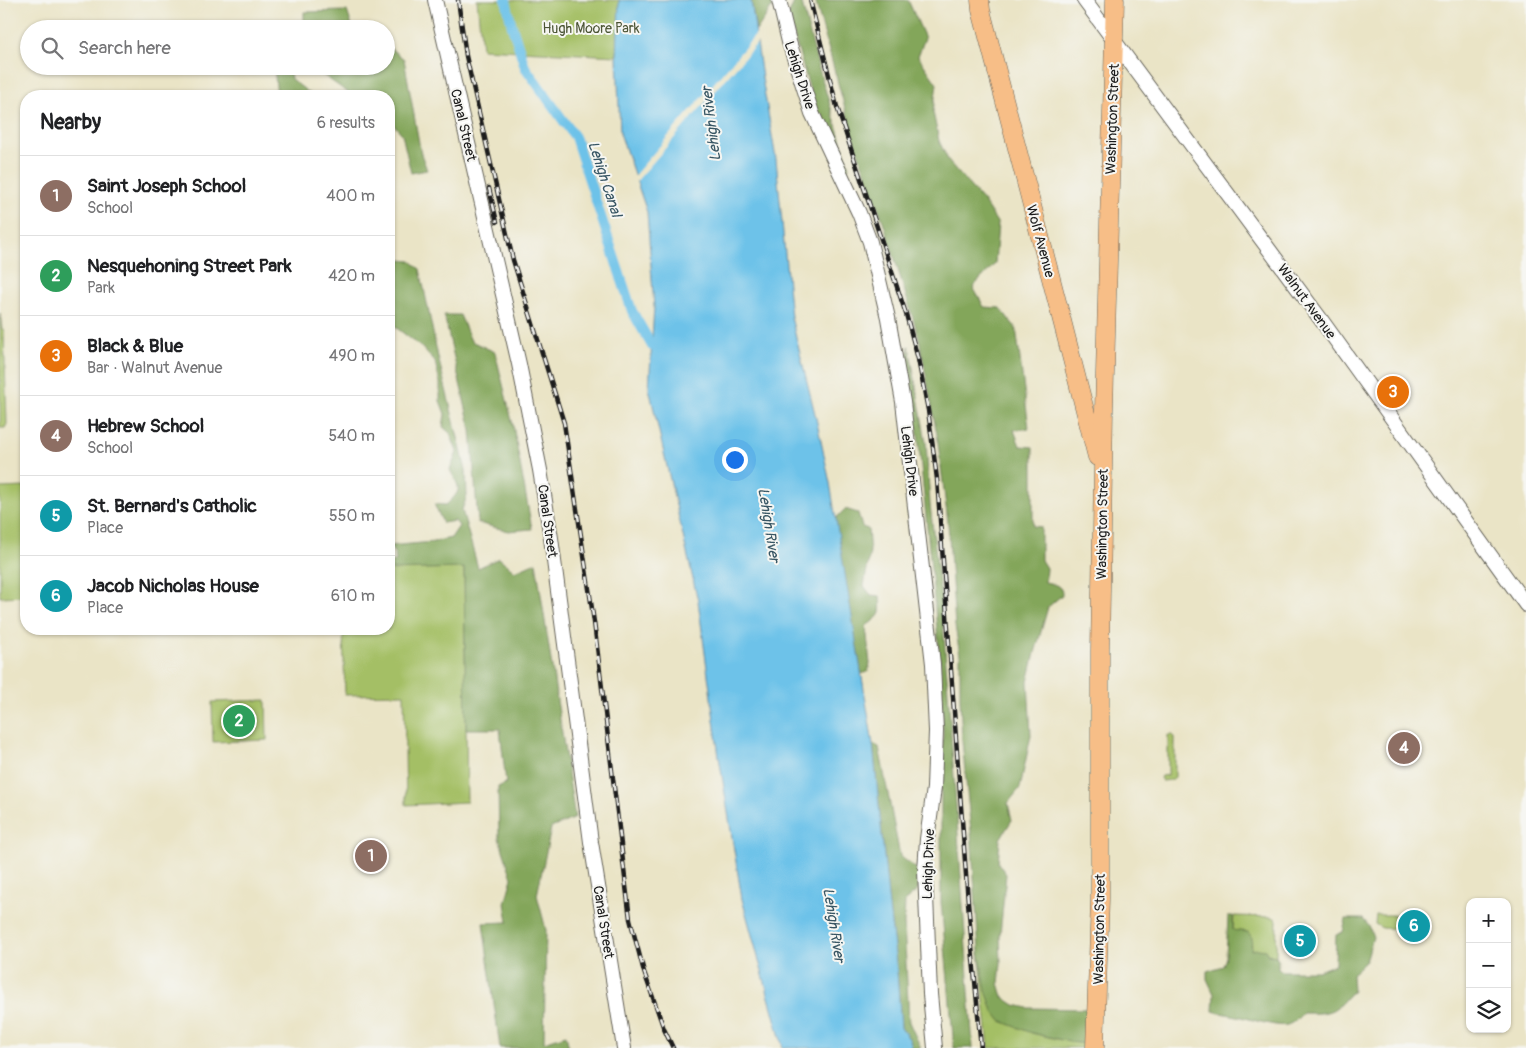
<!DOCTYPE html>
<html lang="en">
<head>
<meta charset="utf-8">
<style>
	:root { --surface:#fff; --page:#f6f6f6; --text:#202124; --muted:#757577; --line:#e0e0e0; --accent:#111827 }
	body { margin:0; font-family:Pangolin,sans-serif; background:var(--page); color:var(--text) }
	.controls { position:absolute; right:15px; bottom:15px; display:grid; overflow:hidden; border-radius:10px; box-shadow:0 1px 4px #0004 }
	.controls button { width:45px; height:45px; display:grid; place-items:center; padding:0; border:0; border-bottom:1px solid var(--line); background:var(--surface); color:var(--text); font:25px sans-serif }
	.you { position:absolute; left:734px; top:459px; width:18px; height:18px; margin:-12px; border:4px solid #fff; border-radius:50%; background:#1a73e8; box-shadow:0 0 0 8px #1a73e833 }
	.badge { display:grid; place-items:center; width:32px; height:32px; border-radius:50%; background:var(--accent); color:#fff; font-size:16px; font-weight:700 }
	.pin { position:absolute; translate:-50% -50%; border:2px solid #fff; box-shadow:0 1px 5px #0006 }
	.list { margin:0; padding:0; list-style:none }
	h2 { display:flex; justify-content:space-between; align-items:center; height:65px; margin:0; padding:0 20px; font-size:21px }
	h2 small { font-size:16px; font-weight:400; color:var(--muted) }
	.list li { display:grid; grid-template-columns:32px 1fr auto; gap:15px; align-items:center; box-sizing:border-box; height:80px; padding:0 20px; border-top:1px solid var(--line) }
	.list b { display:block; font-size:19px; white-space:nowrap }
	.list p { margin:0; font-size:16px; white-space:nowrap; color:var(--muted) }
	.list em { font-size:16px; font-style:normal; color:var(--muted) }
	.icon { flex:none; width:28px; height:28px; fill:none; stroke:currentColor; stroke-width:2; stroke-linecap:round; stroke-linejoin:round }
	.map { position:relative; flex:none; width:1526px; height:1048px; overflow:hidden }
	.search { position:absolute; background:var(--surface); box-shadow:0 1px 4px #0004; left:20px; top:20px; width:375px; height:55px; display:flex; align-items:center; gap:12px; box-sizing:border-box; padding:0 18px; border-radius:28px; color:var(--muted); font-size:19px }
	.panel { position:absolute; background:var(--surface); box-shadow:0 1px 4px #0004; left:20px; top:90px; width:375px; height:545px; border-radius:20px }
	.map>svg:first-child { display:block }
	.green { fill:#a4bf65; stroke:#606e40 }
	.forest { fill:#83a65a; stroke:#50613b }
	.water { fill:#6dc2e9; stroke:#446f82 }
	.pier { fill:#eae4c6 }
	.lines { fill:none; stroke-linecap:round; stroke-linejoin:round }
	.canal { stroke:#6dc2e9; stroke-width:10 }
	.minor-casing { stroke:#646258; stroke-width:16 }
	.major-casing { stroke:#646258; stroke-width:19 }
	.minor { stroke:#fff; stroke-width:14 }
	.major { stroke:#f7be87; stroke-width:18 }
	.rail-casing { stroke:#1c1c1c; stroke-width:4.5 }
	.rail { stroke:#f6f6f2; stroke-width:2.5; stroke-dasharray:8; stroke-linecap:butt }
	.labels { text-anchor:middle; stroke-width:4; stroke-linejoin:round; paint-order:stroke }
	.park-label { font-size:14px; fill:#4c5536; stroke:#f6f6f2 }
	.street-label { font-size:14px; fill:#1c1c1c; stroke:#f6f6f2 }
	.water-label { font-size:15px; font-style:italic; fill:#385664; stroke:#f6f6f2 }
</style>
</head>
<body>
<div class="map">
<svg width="1526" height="1048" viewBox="0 0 1526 1048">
	<rect width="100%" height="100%" fill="#f6f6f2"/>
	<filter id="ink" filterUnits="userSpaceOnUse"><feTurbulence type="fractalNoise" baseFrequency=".02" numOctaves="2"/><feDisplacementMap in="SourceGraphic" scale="10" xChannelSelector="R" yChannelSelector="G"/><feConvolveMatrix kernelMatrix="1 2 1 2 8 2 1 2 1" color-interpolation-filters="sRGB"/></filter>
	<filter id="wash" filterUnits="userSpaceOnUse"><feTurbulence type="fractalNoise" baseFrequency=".0096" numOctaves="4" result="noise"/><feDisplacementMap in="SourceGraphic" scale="20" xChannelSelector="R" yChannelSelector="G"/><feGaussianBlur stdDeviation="1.12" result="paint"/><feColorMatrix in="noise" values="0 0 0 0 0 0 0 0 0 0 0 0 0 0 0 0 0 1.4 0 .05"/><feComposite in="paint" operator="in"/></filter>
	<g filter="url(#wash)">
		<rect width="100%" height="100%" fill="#eae4c6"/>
		<g class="green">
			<polygon points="477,0 620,0 617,56 482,49"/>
			<polygon points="0,313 2,329 4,330 7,424 5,428 1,428 0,429"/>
			<polygon points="26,487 26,596 0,597 0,488"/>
			<polygon points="464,567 467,802 406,805 404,694 345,695 343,629 389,629 389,570"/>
			<polygon points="266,700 267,740 213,742 212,702"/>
			<polygon points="1168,735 1173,735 1175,737 1175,777 1173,780 1162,781 1160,778 1161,776 1168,775"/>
			<polygon points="1376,915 1401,915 1400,929 1382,928 1375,924"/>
			<polygon points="1234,916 1273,917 1277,920 1276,956 1250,950 1252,945 1233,930"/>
			<polygon points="979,952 986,990 1032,1033 1070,1042 1087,1044 1087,1048 989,1048"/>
		</g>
		<g class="forest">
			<polygon points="751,0 771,0 772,7 756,31"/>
			<polygon points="795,0 801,0 819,69 849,167 846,171 815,107 788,16"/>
			<path d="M 815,0 L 908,0 L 925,38 L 918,56 L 937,84 L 933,112 L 939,141 L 949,162 L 984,202 L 998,224 L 995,264 L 973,287 L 984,307 L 1000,308 L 1016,328 L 1029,428 L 1014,430 L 1020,446 L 1033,447 L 1033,526 L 1041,527 L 1041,560 L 1046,568 L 1045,582 C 1053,584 1063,585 1062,595 L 1048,607 L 1035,653 L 1028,682 L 1031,735 L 1020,788 L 1008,803 L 1012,820 L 1000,839 L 998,863 L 1006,874 L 1000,935 L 1001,964 L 999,983 L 1003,997 L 1015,1005 L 1028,1008 L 1089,1009 L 1087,1044 L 1070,1042 L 1032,1033 L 1001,1021 L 993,1011 L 986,990 L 979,952 L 971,832 L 962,741 L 960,698 L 960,655 L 955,626 L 948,523 L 937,435 L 919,338 L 884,224 L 854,141 Z"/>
			<polygon points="347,11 353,29 304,29 304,12"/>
			<polygon points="386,45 404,59 421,154 427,170 411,173 402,134 396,127 389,121 389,96 353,96 310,66 386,66"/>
			<polygon points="274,66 289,66 291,79 313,96 277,96"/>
			<path d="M 389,259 L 411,261 L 420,269 L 438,357 L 466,470 L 467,496 L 462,510 L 478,568 L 499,558 L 515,571 L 536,562 L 575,818 L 551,828 L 537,895 L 546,930 L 544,1042 L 566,1035 L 569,1048 L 500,1048 L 483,923 L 508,922 L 505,903 L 512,878 L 499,838 L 498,787 L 506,783 L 500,729 L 466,729 L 464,568 L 389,570 L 389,562 L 396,561 L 395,554 L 389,546 L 433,542 L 451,538 L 459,526 L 455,521 L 443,523 L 434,504 L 446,505 C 463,489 460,489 450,470 L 457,452 L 450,433 L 443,427 L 445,414 L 440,401 L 440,383 L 435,362 L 421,347 L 389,322 Z"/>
			<polygon points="444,315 460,315 471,341 495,352 513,425 532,529 508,531 478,523 471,430"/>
			<polygon points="909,346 926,442 930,505 942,606 973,1048 954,1048 941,902 941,787 943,732 940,660 918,435 907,358"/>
			<path d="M 845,509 L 858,513 L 862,527 L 868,529 L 870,552 L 864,586 L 871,595 L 880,596 C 881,615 882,615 866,626 L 870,664 L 868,672 L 861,674 L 835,519 Z"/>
			<polygon points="873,744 879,747 900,856 918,870 918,890 905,901 904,923 909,1022 921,1048 912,1048 910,1040 901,1028 897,971 889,907"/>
			<path d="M 1228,916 L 1233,916 L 1233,930 L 1248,932 L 1252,938 L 1251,950 L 1258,949 L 1265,950 L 1268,955 L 1276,956 L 1278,959 L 1278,968 L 1282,971 L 1318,971 L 1334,965 L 1335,963 L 1336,935 L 1343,932 L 1346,919 L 1363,919 L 1369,926 L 1373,937 L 1366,961 L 1352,974 L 1353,990 C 1334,1012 1333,1014 1303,1013 C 1298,1018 1294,1023 1287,1025 C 1277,1028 1248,1018 1237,1016 C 1229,1014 1221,1014 1213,1011 L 1214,994 L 1207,979 L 1207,971 L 1223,966 L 1226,957 Z"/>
		</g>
		<polygon class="water" points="619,0 751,0 762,78 776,159 791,317 816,418 830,483 873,744 889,907 897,971 901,1028 910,1040 912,1048 783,1048 742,899 719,757 698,601 649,388 654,307 647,212 620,133 617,56"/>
		<polygon class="pier" points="758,32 759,41 635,183 633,177"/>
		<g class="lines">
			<polyline class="canal" points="506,0 512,26 525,67 575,137 632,311 652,346"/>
		</g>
	</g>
	<g filter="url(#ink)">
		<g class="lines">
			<defs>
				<g id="minor">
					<polyline points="435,0 519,364 540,470 551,538 591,842 624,1048"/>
					<polyline points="779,0 789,42 812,113 859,213 870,242 888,318 903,402 933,664 936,731 934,788 927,839 925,871 930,994 935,1048"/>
					<polyline points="1084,0 1322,321 1526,605"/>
				</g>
				<g id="major">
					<polyline points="980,0 981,10 1060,313 1097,457"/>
					<polyline points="1095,1048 1100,899 1100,650 1104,410 1115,0"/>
				</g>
			</defs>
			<use href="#minor" class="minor-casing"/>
			<use href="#major" class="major-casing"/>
			<use href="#minor" class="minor"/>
			<use href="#major" class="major"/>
			<defs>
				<g id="rail">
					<polyline points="458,0 466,56 513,260 564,423 594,622 630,919 644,972 664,1029 673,1048"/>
					<polyline points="810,0 837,107 906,314 918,359 928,410 937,479 968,902 981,1048"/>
					<polyline points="489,188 497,222"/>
				</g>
			</defs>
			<use href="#rail" class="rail-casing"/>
			<use href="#rail" class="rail"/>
		</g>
	</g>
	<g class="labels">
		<g class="park-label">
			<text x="591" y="33">Hugh Moore Park</text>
		</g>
		<g class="street-label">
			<text transform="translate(800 75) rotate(72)" y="5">Lehigh Drive</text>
			<text transform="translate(1112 119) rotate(-88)" y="5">Washington Street</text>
			<text transform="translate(464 125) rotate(77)" y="5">Canal Street</text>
			<text transform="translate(1041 241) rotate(75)" y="5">Wolf Avenue</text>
			<text transform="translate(1307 301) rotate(54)" y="5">Walnut Avenue</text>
			<text transform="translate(910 461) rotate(83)" y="5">Lehigh Drive</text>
			<text transform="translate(548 521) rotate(82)" y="5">Canal Street</text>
			<text transform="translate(1102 524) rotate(-89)" y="5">Washington Street</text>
			<text transform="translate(928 864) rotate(-88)" y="5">Lehigh Drive</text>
			<text transform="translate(604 922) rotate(81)" y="5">Canal Street</text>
			<text transform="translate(1099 929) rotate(-89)" y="5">Washington Street</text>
		</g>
		<g class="water-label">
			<text transform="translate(711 124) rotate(-97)" y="5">Lehigh River</text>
			<text transform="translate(605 179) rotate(72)" y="5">Lehigh Canal</text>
			<text transform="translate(769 525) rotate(81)" y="5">Lehigh River</text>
			<text transform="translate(834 925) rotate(81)" y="5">Lehigh River</text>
		</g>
	</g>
</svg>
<div class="controls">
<button>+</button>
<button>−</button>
<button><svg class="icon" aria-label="layers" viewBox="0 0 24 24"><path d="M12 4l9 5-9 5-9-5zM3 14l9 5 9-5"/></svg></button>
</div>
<div class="you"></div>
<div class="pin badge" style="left:371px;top:856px;background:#8d6e63">1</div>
<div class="pin badge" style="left:239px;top:721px;background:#2e9e5b">2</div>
<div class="pin badge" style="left:1393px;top:392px;background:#e8710a">3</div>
<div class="pin badge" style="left:1404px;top:748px;background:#8d6e63">4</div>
<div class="pin badge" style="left:1300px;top:941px;background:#0f9aa8">5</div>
<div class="pin badge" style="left:1414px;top:926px;background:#0f9aa8">6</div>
<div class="search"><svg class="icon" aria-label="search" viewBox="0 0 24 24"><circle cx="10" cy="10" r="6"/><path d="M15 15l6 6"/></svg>Search here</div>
<section class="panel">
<h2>Nearby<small>6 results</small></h2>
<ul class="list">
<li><span class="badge" style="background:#8d6e63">1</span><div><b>Saint Joseph School</b><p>School</p></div><em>400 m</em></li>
<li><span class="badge" style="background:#2e9e5b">2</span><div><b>Nesquehoning Street Park</b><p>Park</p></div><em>420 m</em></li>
<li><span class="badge" style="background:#e8710a">3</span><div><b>Black &amp; Blue</b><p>Bar · Walnut Avenue</p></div><em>490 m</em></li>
<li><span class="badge" style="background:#8d6e63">4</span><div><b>Hebrew School</b><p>School</p></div><em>540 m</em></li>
<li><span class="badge" style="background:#0f9aa8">5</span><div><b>St. Bernard's Catholic</b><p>Place</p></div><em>550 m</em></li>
<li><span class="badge" style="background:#0f9aa8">6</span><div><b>Jacob Nicholas House</b><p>Place</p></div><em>610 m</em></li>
</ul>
</section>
</div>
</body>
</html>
